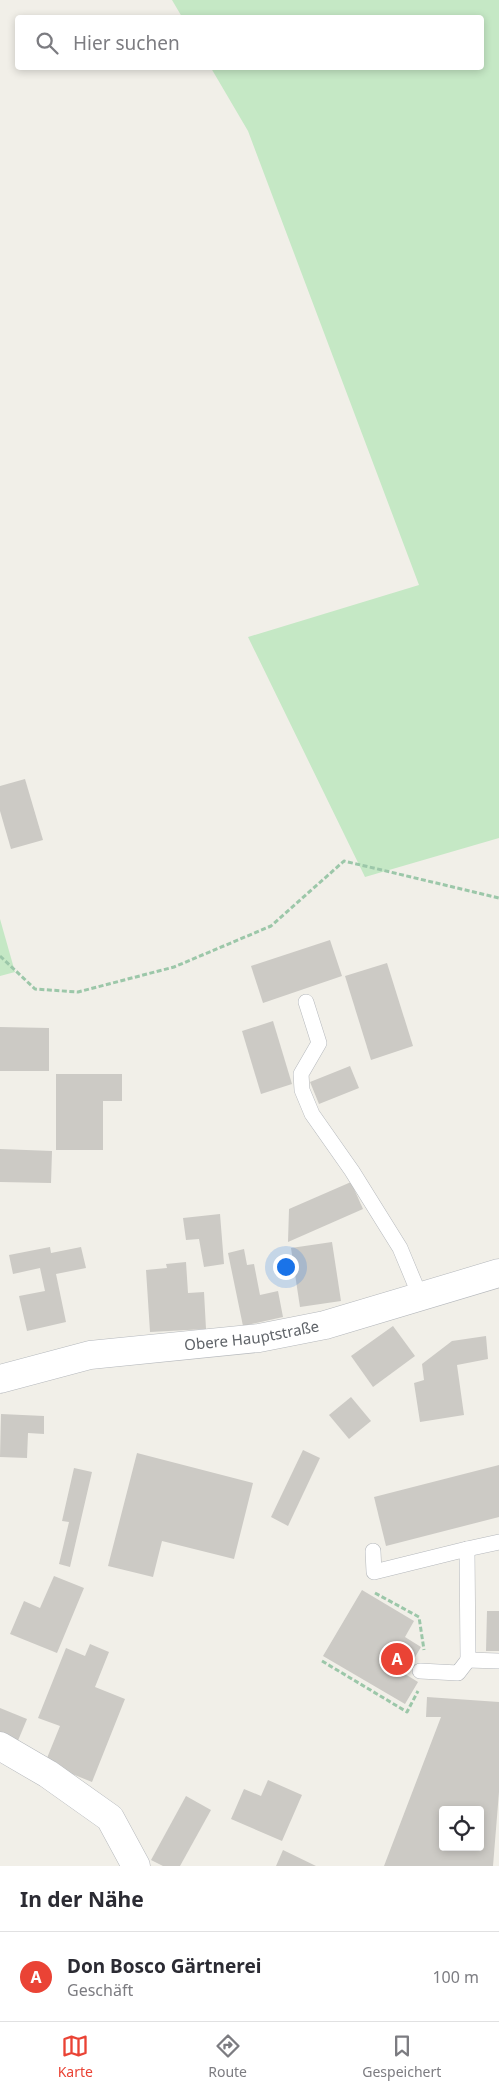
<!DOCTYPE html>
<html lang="de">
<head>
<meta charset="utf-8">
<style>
	:root { --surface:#fff; --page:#f2f2f3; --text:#2b2b33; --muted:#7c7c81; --line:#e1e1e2; --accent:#ea4335 }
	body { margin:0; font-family:"Noto Sans",sans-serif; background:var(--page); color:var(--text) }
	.controls { position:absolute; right:15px; bottom:15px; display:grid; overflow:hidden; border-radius:5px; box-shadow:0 2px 8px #0003 }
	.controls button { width:45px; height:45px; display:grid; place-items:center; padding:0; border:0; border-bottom:1px solid var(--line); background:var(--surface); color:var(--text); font:25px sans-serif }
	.you { position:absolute; left:285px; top:1266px; width:18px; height:18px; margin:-12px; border:4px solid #fff; border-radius:50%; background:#1a73e8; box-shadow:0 0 0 8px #1a73e833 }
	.badge { display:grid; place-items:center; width:32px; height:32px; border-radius:50%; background:var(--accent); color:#fff; font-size:16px; font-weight:700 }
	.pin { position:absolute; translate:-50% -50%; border:2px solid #fff; box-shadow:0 1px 5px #0006 }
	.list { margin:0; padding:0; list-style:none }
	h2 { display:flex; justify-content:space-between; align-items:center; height:65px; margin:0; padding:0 20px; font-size:21px }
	h2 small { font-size:16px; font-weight:400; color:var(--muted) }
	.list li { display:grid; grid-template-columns:32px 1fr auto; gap:15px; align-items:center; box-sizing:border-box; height:90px; padding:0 20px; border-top:1px solid var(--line) }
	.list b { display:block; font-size:19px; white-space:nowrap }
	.list p { margin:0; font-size:16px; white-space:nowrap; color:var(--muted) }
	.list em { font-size:16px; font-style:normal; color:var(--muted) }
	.icon { flex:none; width:28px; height:28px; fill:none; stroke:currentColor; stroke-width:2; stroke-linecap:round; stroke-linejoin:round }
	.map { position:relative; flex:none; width:499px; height:1866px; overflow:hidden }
	.search { position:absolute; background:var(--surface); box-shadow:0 2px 8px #0003; left:15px; right:15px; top:15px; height:55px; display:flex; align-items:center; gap:12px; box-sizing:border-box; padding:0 18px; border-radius:5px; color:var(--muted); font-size:19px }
	.sheet { height:155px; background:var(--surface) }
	nav { display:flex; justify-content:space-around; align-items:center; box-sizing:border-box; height:70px; border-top:1px solid var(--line); background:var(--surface); font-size:14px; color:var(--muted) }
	nav a { display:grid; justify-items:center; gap:2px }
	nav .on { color:var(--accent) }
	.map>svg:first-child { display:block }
	.green { fill:#c5e8c5 }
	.building { fill:#cccac5; fill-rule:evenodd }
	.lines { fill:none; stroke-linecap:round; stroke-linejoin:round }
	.lane-casing { stroke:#b5b8bc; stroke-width:16 }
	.street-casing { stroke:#b5b8bc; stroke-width:29 }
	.path { stroke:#9cc7a9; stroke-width:3; stroke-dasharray:5 2.5; stroke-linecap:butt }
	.lane { stroke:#fff; stroke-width:15 }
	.street { stroke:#fff; stroke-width:28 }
	.labels { text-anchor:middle; stroke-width:5; stroke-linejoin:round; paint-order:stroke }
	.street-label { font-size:15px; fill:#5f6368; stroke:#fff }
</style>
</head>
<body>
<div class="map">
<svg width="499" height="1866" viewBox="0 0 499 1866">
	<rect width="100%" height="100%" fill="#f1efe8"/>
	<g class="green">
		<polygon points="172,0 499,0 499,838 365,877 248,637 419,585 248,131 211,68 482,68 482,18 182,17"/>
		<polygon points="0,919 15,972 0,976"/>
	</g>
	<g class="building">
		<polygon points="25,779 43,840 11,849 0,811 0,786"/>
		<polygon points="330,940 342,976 263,1003 251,966"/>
		<polygon points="387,963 413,1046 371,1060 345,976"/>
		<polygon points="273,1021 292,1084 261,1094 242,1031"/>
		<polygon points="0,1027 49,1028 49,1071 0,1071"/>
		<polygon points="350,1066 359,1088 319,1104 310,1082"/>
		<polygon points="56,1074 122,1074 122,1101 103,1101 103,1150 56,1150"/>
		<polygon points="0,1149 52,1151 51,1183 0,1182"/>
		<polygon points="351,1182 363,1209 288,1242 289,1209"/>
		<polygon points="220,1214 224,1264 204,1267 199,1239 186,1240 183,1218"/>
		<polygon points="332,1242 341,1301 300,1307 291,1248"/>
		<polygon points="50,1247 51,1253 81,1247 86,1268 56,1274 66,1322 27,1331 19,1296 45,1291 40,1268 13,1274 9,1255"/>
		<polygon points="244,1249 247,1265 254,1264 260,1295 278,1291 283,1317 243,1326 228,1253"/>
		<polygon points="186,1262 188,1293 204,1292 206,1329 150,1332 146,1270 167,1268 166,1264"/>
		<polygon points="393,1326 415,1356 373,1387 351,1356"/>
		<polygon points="486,1336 488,1359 457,1365 464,1415 420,1422 414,1383 424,1380 422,1364 452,1341"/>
		<polygon points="351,1397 371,1421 349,1439 329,1415"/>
		<polygon points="1,1414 44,1416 44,1434 28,1433 27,1458 0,1457"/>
		<polygon points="303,1450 320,1458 288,1526 271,1517"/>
		<polygon points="137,1453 253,1483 234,1559 162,1541 153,1577 108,1566"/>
		<polygon points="499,1465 499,1517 386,1546 374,1497"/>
		<polygon points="74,1468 92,1472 70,1567 59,1564 69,1522 62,1521"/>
		<polygon points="54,1576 84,1588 57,1653 10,1634 24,1601 40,1608"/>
		<polygon points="362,1590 414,1621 405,1637 421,1647 405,1674 418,1682 405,1704 323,1656"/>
		<polygon points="487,1611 499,1611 499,1651 486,1651"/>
		<polygon points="90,1644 109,1652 95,1687 125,1699 92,1782 45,1763 60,1726 38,1718 66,1648 85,1656"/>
		<path d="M 427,1697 L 499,1702 L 499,1792 L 493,1866 L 384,1866 L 441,1717 L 426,1717 ZM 443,1810 L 480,1810 L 480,1847 L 443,1847 Z"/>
		<polygon points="0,1708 27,1719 17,1743 0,1736"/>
		<polygon points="268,1780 302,1795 282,1841 231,1819 244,1789 261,1796"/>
		<polygon points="186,1796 211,1810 180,1866 163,1866 151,1860"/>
		<polygon points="283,1850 316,1866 276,1866"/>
	</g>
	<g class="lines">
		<defs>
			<g id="lane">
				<polyline points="306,1002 319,1043 301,1074 302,1090 312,1114 352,1171 400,1248 420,1296"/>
				<polyline points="499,1542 467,1549 468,1660 499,1661"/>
				<polyline points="373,1551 374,1572 467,1549"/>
				<polyline points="420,1671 458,1673 468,1660"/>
			</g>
			<g id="street">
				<path id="s1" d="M 0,1379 L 90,1355 L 259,1338 L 325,1325 L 499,1273"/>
				<polyline points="0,1746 48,1774 110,1818 136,1866"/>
			</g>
		</defs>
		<use href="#lane" class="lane-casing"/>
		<use href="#street" class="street-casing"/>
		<g class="path">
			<polyline points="0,956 35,989 78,992 174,967 271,926 344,861 499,898"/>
			<polyline points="375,1593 419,1617 424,1650"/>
			<polyline points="322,1661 407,1712 418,1691"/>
		</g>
		<use href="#lane" class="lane"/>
		<use href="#street" class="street"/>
	</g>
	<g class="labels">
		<g class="street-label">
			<text dy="5" stroke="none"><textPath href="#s1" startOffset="256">Obere Hauptstraße</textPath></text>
		</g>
	</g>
</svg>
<div class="controls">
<button><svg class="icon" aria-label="locate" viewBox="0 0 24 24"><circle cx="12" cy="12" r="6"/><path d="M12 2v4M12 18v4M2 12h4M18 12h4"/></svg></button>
</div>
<div class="you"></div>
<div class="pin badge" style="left:397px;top:1659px">A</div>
<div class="search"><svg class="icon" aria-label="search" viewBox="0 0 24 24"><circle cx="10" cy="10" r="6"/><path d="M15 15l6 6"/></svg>Hier suchen</div>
</div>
<section class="sheet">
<h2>In der Nähe<small></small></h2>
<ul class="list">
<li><span class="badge">A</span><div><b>Don Bosco Gärtnerei</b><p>Geschäft</p></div><em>100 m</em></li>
</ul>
</section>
<nav>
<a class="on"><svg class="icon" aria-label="map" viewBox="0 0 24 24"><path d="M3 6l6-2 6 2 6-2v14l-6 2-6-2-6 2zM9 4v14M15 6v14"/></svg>Karte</a>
<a><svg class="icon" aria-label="directions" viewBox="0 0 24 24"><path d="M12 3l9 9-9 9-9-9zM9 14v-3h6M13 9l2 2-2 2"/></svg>Route</a>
<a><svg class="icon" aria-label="saved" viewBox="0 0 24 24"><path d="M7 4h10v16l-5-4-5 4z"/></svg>Gespeichert</a>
</nav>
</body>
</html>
